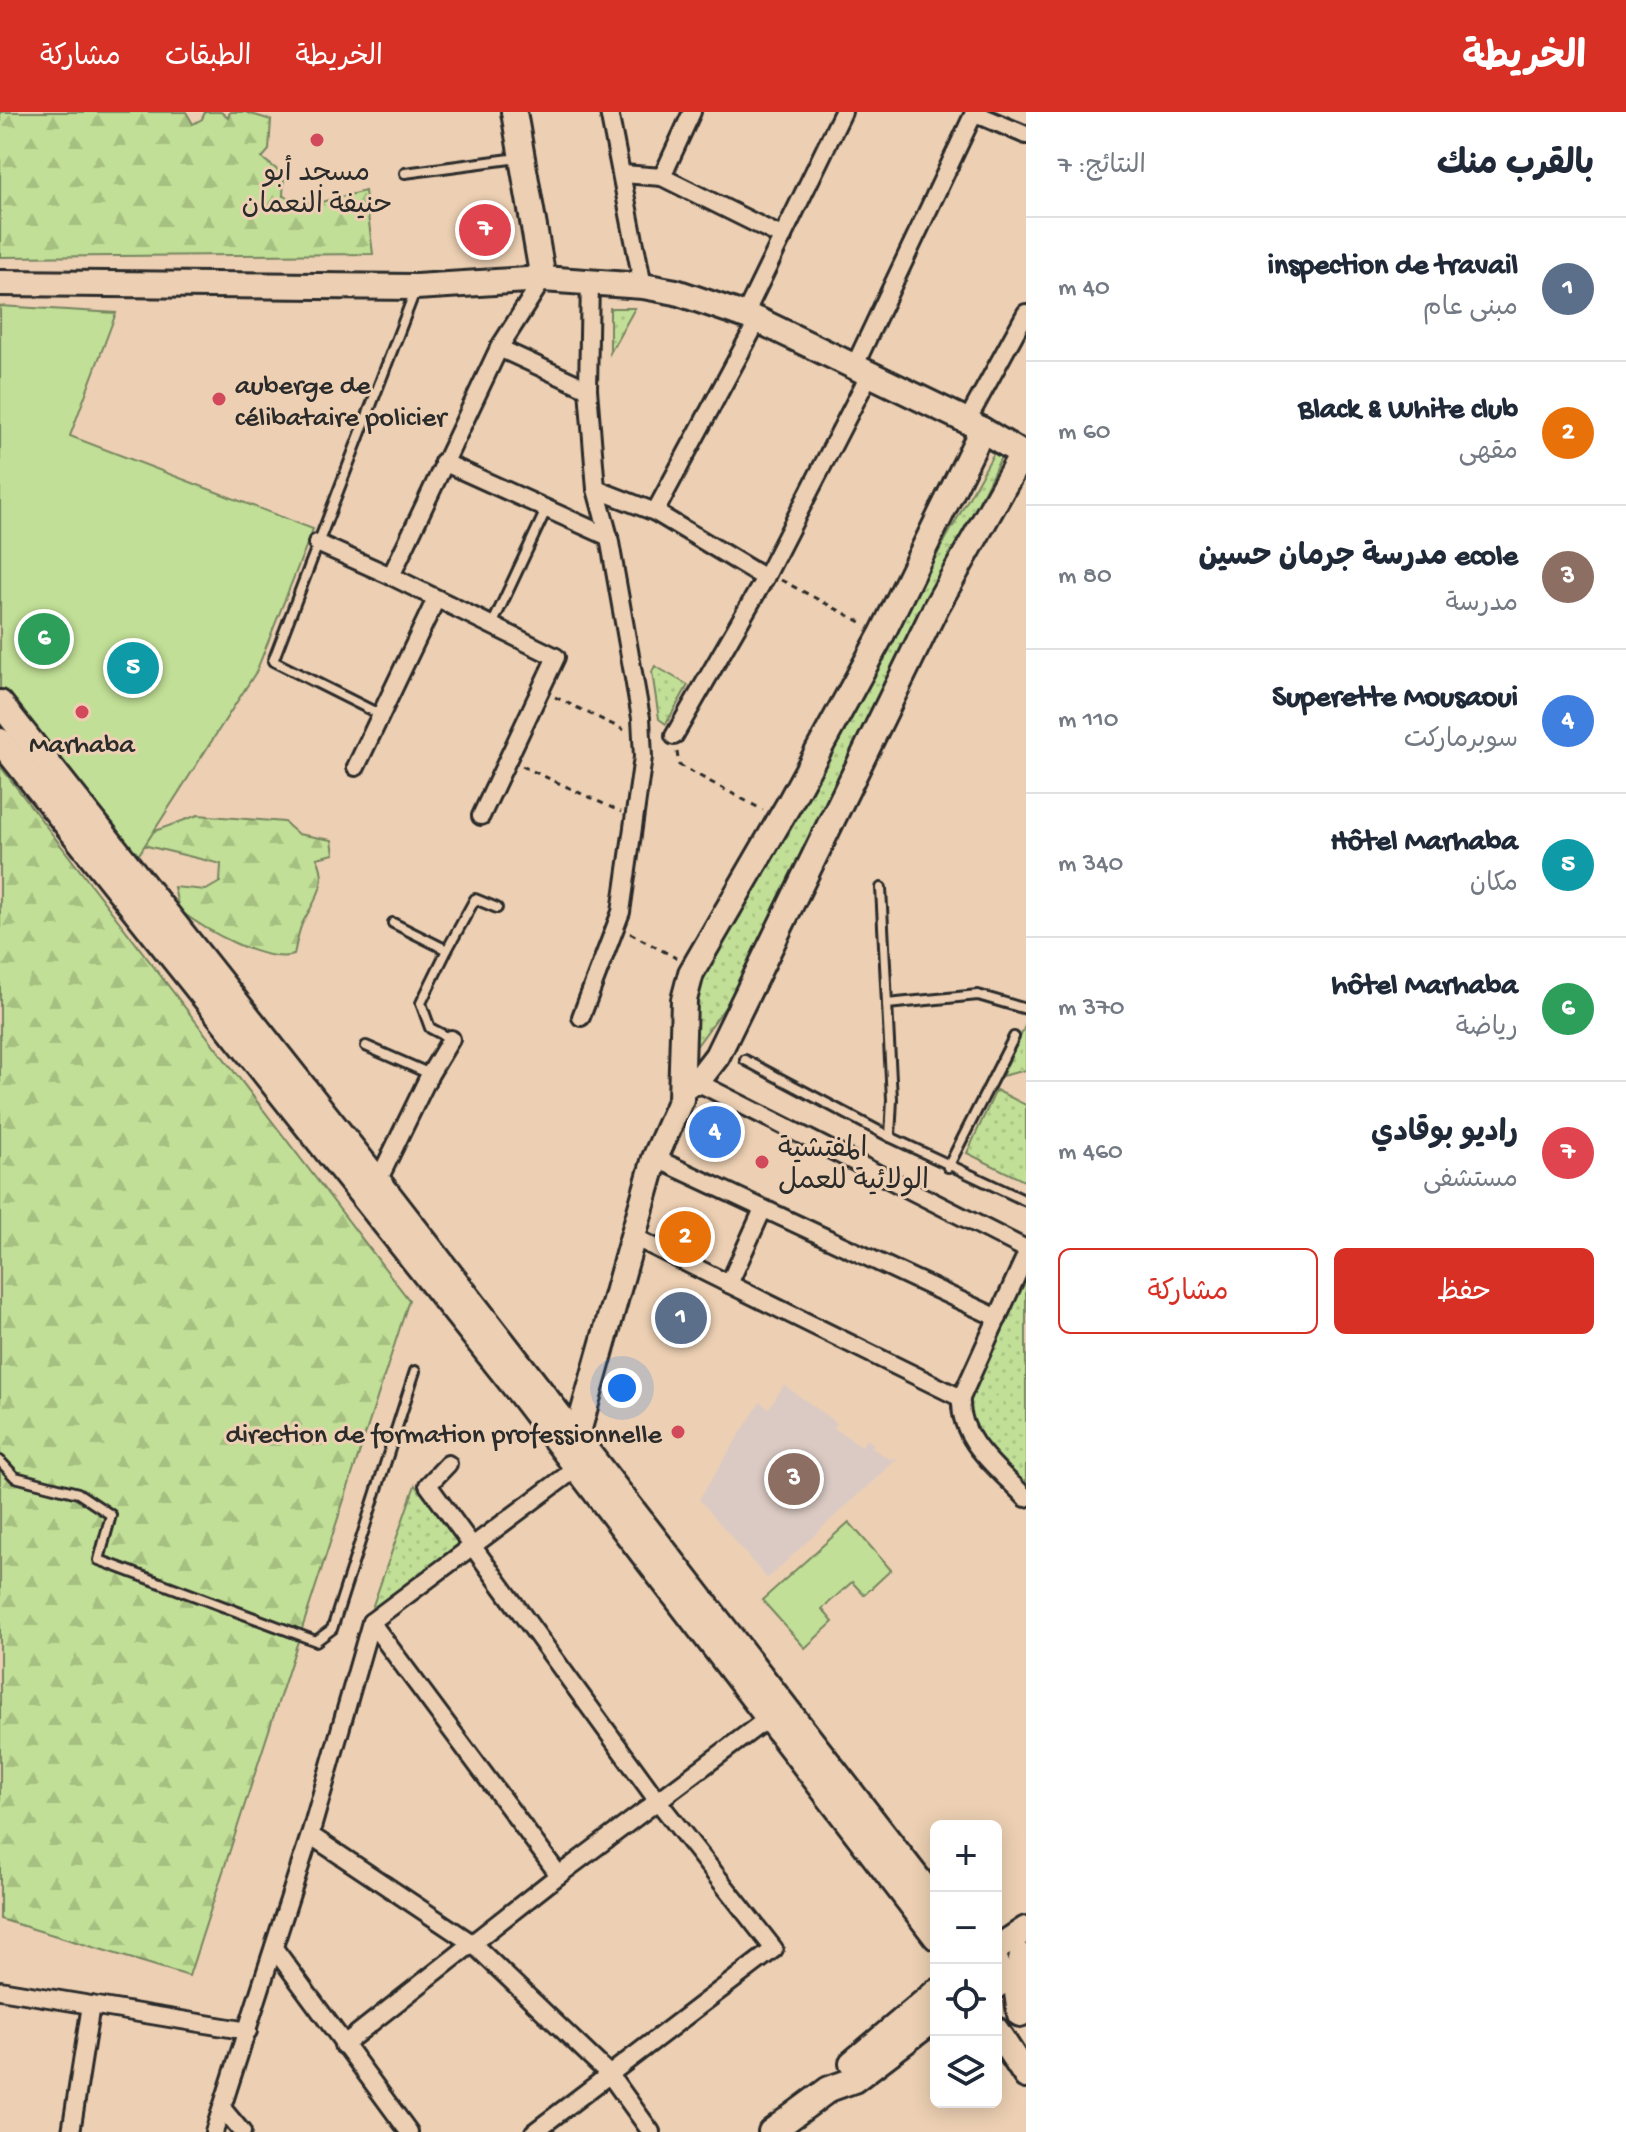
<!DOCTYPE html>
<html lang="ar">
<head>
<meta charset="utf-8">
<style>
	:root { --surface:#fff; --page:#f2f2f3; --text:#1f2937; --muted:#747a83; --line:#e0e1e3; --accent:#d93025 }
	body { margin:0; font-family:"Gochi Hand","Playpen Sans Arabic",sans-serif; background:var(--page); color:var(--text); direction:rtl }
	.controls { position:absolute; right:24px; bottom:24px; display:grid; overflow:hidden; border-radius:12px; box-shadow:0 4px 20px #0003 }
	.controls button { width:72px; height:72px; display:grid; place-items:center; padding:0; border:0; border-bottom:2px solid var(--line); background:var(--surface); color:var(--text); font:40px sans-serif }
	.you { position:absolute; left:622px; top:1276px; width:28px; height:28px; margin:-20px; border:6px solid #fff; border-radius:50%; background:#1a73e8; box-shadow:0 0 0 12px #1a73e833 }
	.badge { display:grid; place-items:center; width:52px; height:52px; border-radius:50%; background:var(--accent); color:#fff; font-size:26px; font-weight:700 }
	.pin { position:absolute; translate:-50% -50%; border:4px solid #fff; box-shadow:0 2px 8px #0006 }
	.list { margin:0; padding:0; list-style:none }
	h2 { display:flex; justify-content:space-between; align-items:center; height:104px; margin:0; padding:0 32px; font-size:34px }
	h2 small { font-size:26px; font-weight:400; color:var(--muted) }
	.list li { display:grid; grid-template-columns:52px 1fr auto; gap:24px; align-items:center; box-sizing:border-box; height:144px; padding:0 32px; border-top:2px solid var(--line) }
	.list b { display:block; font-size:30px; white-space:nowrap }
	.list p { margin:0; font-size:26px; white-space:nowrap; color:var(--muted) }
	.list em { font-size:26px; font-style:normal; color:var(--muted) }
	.actions { display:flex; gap:16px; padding:24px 32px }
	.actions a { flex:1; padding:18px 0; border:2px solid var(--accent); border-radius:12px; text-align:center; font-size:28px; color:var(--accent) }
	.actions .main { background:var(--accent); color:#fff }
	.icon { flex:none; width:44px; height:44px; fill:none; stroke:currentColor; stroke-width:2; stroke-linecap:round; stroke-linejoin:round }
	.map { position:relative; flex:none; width:1026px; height:2020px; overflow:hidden; direction:ltr }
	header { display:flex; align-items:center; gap:48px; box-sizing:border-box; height:112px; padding:0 40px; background:var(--accent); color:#fff }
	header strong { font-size:38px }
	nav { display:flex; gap:44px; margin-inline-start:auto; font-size:28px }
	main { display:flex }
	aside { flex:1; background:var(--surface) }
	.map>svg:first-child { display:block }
	.built { fill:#dbcac4 }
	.grass { fill:url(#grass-dots); stroke:#768560; stroke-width:2 }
	.forest { fill:url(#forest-firs); stroke:#768560; stroke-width:2 }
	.park { fill:#c1df96; stroke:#768560; stroke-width:2 }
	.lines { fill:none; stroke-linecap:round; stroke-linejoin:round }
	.lane-casing { stroke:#2b2b2b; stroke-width:14 }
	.street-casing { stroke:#2b2b2b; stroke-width:22 }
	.secondary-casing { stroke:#2b2b2b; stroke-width:30 }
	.path { stroke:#2b2b2b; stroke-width:3; stroke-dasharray:6 6; stroke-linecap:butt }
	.lane { stroke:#edd0b3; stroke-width:8 }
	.street { stroke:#edd0b3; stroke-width:16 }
	.secondary { stroke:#edd0b3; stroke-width:24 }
	.poi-dot { fill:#d1495b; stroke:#edd0b3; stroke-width:3 }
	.labels { text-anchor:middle; stroke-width:6; stroke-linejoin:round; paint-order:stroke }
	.poi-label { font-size:28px; fill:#2b2b2b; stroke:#edd0b3 }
</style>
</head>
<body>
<header>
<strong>الخريطة</strong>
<nav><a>الخريطة</a><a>الطبقات</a><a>مشاركة</a></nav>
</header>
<main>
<aside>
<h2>بالقرب منك<small>النتائج: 7</small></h2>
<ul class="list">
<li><span class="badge" style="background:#5c6f8a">1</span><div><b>inspection de travail</b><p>مبنى عام</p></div><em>40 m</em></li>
<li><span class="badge" style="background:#e8710a">2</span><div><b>Black &amp; White club</b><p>مقهى</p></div><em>60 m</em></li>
<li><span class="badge" style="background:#8d6e63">3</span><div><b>ecole مدرسة جرمان حسين</b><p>مدرسة</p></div><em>80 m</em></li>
<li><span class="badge" style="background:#3f7fe0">4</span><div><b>Superette Mousaoui</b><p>سوبرماركت</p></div><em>110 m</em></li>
<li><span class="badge" style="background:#0f9aa8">5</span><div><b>Hôtel Marhaba</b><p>مكان</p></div><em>340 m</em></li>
<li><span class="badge" style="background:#2e9e5b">6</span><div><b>hôtel Marhaba</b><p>رياضة</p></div><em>370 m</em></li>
<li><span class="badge" style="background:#e0444e">7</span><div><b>راديو بوقادي</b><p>مستشفى</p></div><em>460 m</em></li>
</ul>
<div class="actions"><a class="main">حفظ</a><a>مشاركة</a></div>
</aside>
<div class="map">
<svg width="1026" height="2020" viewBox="0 0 1026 2020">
	<defs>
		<pattern id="grass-dots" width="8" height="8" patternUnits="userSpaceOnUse" patternTransform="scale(2)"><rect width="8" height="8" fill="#c1df96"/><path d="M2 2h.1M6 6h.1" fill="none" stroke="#a6c081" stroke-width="1.8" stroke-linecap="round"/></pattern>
		<pattern id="forest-firs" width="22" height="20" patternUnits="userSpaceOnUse" patternTransform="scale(2)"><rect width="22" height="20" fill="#c1df96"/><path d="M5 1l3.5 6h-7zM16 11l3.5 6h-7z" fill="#a6c081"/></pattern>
	</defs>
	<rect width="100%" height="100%" fill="#edd0b3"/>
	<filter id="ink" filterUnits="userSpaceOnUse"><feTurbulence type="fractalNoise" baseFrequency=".0125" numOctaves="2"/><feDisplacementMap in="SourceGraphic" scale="16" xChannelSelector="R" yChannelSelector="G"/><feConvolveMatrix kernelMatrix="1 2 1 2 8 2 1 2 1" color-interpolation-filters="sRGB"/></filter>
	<g filter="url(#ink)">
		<polygon class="built" points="784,1273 837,1311 834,1316 854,1329 862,1334 866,1327 874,1332 872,1336 889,1347 898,1346 767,1467 699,1387 760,1290 769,1296"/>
		<g class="grass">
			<polygon points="610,196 635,196 610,241"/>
			<polygon points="995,339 1002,343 781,799 728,891 693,939 693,879"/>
			<polygon points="655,554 688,573 666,612 659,607 652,560"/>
			<polygon points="1026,912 1026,958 1002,964"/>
			<polygon points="996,978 1026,993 1026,1070 967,1041"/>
			<polygon points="1026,1155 1026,1375 978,1324 961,1286"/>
			<polygon points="415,1373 462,1433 371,1499"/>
		</g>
		<g class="forest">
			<polygon points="0,0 186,0 193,12 202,7 205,0 221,0 228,6 230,0 245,0 271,8 269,38 262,46 284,63 283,84 313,92 365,79 373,142 0,145"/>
			<polygon points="0,654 409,1188 189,1864 0,1807"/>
			<path d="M 198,703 L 284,710 L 298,722 L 332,728 L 334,742 L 317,746 C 330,773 314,788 302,812 C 298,821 296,833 294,843 C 264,852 204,817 179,798 L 174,775 L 206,778 L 220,770 L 221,752 L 143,733 L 152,720 Z"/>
		</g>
		<g class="park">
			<polygon points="0,194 116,201 70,324 313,417 256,560 134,750 0,580"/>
			<polygon points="849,1410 891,1458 864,1483 852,1470 822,1497 833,1510 805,1536 762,1488"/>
		</g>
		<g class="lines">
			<defs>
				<g id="lane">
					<polyline points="405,61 518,46"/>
					<polyline points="492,513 546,398"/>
					<polyline points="381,603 273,549 415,179"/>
					<polyline points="881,776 892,987 890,1025 1026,1089"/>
					<polyline points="393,811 447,838 421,891 430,916 451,927"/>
					<polyline points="447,838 475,787 497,796"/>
					<polyline points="887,892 978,883 1026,897"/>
					<polyline points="366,934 430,962"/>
					<polyline points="745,948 890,1025"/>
					<polyline points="948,1055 1014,925"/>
					<polyline points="0,1349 15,1365 78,1381 111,1403 99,1448 316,1529 332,1517 415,1259"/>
				</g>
				<g id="street">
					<polyline points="609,0 643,174"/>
					<polyline points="692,0 662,65 783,125"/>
					<polyline points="623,62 662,65"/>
					<polyline points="744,204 843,0"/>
					<polyline points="499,236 588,277"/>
					<polyline points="854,255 974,1 1026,23"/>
					<polyline points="967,309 1026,201"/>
					<polyline points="443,350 609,425"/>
					<polyline points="596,377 655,400 765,466"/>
					<polyline points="655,400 758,208"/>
					<polyline points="317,431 391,464"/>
					<polyline points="674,624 765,466 869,263"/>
					<polyline points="356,655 436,487"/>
					<polyline points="481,704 556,545 391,464 499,236 543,167"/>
					<polyline points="581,905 621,800 643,645 641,606 609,425 596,377 588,277 590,169"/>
					<polyline points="690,977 697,970 1026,1137"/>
					<polyline points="655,1046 998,1206"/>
					<polyline points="378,1069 430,962 451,927"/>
					<polyline points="763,1097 729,1172 961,1286"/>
					<polyline points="632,1124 729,1172"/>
					<path d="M 1026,1143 L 961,1286 C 958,1328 999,1357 1026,1386"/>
					<polyline points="448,1352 428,1373 657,1688 774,1837 534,2020"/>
					<polyline points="371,1510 559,1763"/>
					<polyline points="310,1723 473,1832 610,1963 651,2020"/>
					<polyline points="274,1836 409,2020"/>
					<polyline points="0,1878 248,1919"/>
					<polyline points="343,1933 559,1763 775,1601"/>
					<polyline points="222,1996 242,2020"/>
					<polyline points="71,2020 91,1893"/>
					<polyline points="214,2020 310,1723 371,1510 578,1355 577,1348"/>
				</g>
				<g id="secondary">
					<polyline points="514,0 543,167"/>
					<polyline points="0,171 416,175 543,167 643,174 676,180 758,208 967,309 1026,344"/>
					<polyline points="0,591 378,1069 936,1790"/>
					<polyline points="0,629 522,1284 936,1825"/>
					<polyline points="697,970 717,944 936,495 1022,342"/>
					<polyline points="576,1327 655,1046 681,987 684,888 691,861 789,692 882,522 982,318"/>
					<polyline points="996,1837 1026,1817"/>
					<polyline points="996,1849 1000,1863 996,1874"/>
					<polyline points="1020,1902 1016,1873 1022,1844"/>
					<polyline points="996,1918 1026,1964"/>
					<polyline points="852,1951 936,1880"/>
					<polyline points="771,2020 829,1977 854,1968 936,1906"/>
				</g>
			</defs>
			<use href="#lane" class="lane-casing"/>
			<use href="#street" class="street-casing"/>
			<use href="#secondary" class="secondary-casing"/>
			<g class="path">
				<polyline points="781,468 863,511"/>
				<polyline points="555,585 624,618"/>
				<polyline points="677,640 679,653 763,698"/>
				<polyline points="522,654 621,700"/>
				<polyline points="630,821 676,846"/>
			</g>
			<use href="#lane" class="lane"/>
			<use href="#street" class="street"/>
			<use href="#secondary" class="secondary"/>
		</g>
	</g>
	<g class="poi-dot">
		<circle cx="317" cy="28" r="8"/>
		<circle cx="219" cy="287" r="8"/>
		<circle cx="82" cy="600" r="8"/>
		<circle cx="762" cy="1050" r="8"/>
		<circle cx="678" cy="1320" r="8"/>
	</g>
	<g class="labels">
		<g class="poi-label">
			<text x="317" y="68">مسجد أبو<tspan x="317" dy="32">حنيفة النعمان</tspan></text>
			<text x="235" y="281" text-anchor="start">auberge de<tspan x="235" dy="32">célibataire policier</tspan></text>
			<text x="82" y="640">Marhaba</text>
			<text x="778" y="1044" text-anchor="start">المفتشية<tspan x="778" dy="32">الولائية للعمل</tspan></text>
			<text x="662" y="1330" text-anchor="end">direction de formation professionnelle</text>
		</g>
	</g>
</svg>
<div class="controls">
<button>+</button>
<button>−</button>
<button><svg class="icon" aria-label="locate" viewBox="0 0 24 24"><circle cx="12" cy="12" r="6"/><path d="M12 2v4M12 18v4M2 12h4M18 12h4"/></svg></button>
<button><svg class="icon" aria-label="layers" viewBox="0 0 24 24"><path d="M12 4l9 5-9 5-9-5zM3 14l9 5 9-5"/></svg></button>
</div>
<div class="you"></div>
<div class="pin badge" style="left:681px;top:1206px;background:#5c6f8a">1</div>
<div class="pin badge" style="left:685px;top:1125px;background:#e8710a">2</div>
<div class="pin badge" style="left:794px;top:1367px;background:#8d6e63">3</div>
<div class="pin badge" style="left:715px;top:1020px;background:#3f7fe0">4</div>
<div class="pin badge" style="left:133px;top:556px;background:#0f9aa8">5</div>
<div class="pin badge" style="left:44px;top:527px;background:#2e9e5b">6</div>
<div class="pin badge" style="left:485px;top:118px;background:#e0444e">7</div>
</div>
</main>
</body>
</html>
